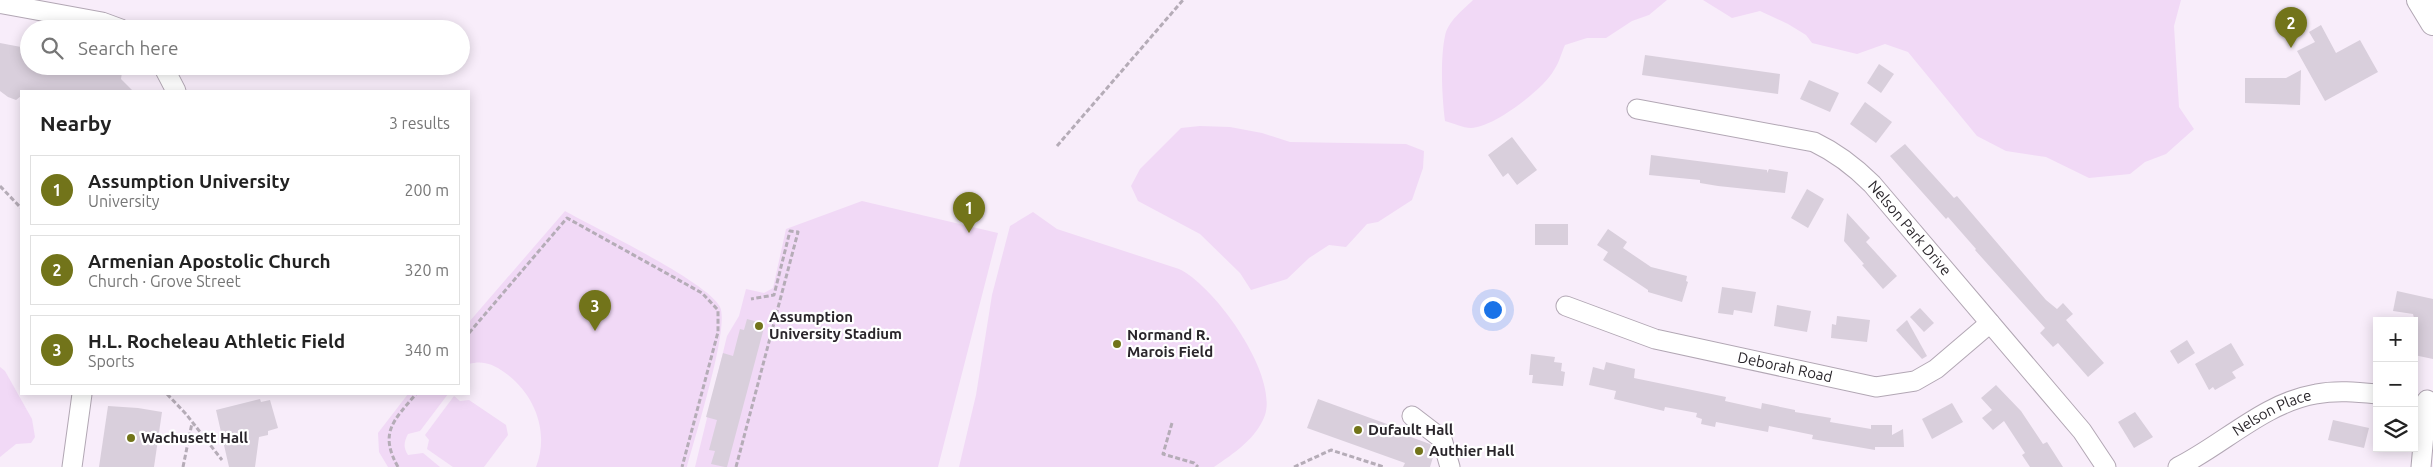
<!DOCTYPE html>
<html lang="en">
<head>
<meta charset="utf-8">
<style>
	:root { --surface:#fff; --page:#f6f6f6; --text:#222; --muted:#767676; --line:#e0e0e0; --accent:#72741a }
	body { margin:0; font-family:Ubuntu,sans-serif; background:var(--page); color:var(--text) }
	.controls { position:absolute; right:15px; bottom:15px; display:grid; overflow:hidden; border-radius:0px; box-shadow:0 2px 12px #0003 }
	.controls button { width:45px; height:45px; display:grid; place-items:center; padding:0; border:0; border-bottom:1px solid var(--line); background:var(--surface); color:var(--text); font:25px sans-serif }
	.you { position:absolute; left:1492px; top:309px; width:18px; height:18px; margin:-12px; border:4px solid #fff; border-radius:50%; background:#1a73e8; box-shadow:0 0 0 8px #1a73e833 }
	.badge { display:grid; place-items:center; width:32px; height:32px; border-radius:50%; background:var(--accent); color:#fff; font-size:16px; font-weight:700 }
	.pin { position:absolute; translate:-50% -41px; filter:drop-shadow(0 1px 2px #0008) }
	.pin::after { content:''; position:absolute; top:26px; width:18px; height:15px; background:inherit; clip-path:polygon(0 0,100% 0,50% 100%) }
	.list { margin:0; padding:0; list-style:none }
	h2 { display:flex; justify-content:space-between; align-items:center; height:65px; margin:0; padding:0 20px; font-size:21px }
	h2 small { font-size:16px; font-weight:400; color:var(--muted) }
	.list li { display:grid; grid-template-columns:32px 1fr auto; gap:15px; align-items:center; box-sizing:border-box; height:70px; margin:0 10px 10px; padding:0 10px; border:1px solid var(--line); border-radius:0px }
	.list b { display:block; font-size:19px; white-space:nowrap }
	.list p { margin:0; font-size:16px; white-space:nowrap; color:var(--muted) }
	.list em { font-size:16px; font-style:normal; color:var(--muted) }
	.icon { flex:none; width:28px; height:28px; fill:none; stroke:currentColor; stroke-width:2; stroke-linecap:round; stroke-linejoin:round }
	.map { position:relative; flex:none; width:2433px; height:467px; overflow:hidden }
	.search { position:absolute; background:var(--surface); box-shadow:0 2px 12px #0003; left:20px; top:20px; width:450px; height:55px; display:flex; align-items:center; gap:12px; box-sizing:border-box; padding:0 18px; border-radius:28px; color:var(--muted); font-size:19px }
	.panel { position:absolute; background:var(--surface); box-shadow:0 2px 12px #0003; left:20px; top:90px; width:450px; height:305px; border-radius:0px }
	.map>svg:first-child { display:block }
	.green { fill:#f1d9f6 }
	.building { fill:#d9cfdc }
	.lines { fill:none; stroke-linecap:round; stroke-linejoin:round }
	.minor-casing { stroke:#b2a7b4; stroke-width:21 }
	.major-casing { stroke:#b2a7b4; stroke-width:26 }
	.path { stroke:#b5acb7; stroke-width:3; stroke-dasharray:5 2.5; stroke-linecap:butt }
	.minor { stroke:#fff; stroke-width:19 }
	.major { stroke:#fff; stroke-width:24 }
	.poi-dot { fill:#72741a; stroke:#fff; stroke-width:2 }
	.labels { text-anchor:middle; stroke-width:4.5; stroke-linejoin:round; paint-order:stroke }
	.street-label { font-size:15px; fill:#2a262b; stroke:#fff }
	.poi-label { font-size:15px; font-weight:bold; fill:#2a262b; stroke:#fff; text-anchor:start }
</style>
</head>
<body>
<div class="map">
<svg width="2433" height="467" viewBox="0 0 2433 467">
	<rect width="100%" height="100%" fill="#f8edfa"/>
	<g class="green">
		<path d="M 1473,0 L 1667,0 L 1649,15 L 1632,21 L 1606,38 L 1587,38 L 1565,45 C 1561,54 1559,63 1554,70 C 1544,89 1493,128 1471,128 C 1463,128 1453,123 1445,121 C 1442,97 1440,60 1445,36 C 1448,21 1463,10 1473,0 Z"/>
		<polygon points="1703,0 2181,0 2174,26 2179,107 2194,129 2166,154 2145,162 2130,174 2089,178 2046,157 2006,151 1977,136 1908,52 1885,44 1857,54 1812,43 1806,35 1788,24 1760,11 1732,18"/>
		<polygon points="1200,126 1230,127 1262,133 1290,142 1406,144 1424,151 1423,168 1412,200 1378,222 1367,224 1346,247 1329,245 1309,258 1287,279 1251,290 1240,273 1200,234 1138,201 1131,186 1140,169 1181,128"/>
		<polygon points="862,201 998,233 938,467 695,467 727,336 739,316 746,289 764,293 773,288 786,229"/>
		<path d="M 565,211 C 595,228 708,282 720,307 C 730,327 694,440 687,467 L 536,467 C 550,431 534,393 504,372 C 493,364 482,360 469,364 L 469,322 Z"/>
		<path d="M 1033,212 L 1057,229 L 1179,269 C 1215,286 1278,374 1265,415 C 1257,438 1233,454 1214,467 L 959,467 L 976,395 L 992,295 L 1010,226 Z"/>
		<polygon points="0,367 5,371 32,419 35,437 31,443 16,444 0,457"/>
		<path d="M 408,394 L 448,394 L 420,431 L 408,434 C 404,442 403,447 408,455 L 423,453 L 440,467 L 388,467 L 379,452 L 378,433 Z"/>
		<polygon points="454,396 460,401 469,400 506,425 508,435 484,467 453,467 427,449 429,440 425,435"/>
	</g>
	<g class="building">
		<polygon points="2321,25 2336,53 2360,40 2378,72 2325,101 2297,51 2315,42 2309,32"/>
		<polygon points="29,41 29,66 123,66 121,79 133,91 21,91 21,96 16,100 8,97 0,91 0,43 21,47"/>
		<polygon points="1645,55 1780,74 1778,94 1642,75"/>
		<polygon points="1879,64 1894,74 1881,93 1867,83"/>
		<polygon points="2301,70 2300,105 2245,103 2245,78 2286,78"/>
		<polygon points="1809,80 1839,93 1830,112 1800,99"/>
		<polygon points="1865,102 1892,122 1876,143 1850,124"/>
		<polygon points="1512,137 1537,170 1517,185 1508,173 1503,177 1488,155"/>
		<polygon points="1905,144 1954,198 1957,196 2046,300 2057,309 2063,303 2073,314 2066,320 2104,363 2088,377 2058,343 2053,347 2040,333 2045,328 1975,250 1976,249 1948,217 1946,219 1890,156"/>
		<polygon points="1651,155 1767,170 1767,173 1769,169 1788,172 1785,193 1718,186 1700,183 1700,180 1649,175"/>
		<polygon points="1807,189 1824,199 1808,228 1791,218"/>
		<polygon points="1847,213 1870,238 1866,242 1897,276 1883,289 1862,265 1864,264 1844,241"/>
		<rect x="1535" y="224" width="33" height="21"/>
		<polygon points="1608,229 1627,242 1623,248 1651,267 1687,276 1686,281 1688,282 1682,302 1648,292 1648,290 1603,260 1608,252 1597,245"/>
		<polygon points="1722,287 1756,292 1752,313 1734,310 1733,315 1718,313"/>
		<polygon points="2397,291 2433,299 2433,359 2414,355 2414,318 2413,314 2393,311"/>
		<polygon points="1777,305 1811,311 1807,332 1774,326"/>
		<polygon points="1920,308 1934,323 1924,332 1910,317"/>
		<polygon points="1837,316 1870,320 1867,342 1831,338 1832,324 1836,325"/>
		<polygon points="747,319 765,324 727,467 725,467 711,464 715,451 709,450 717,420 706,417 723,353 733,356 740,329 744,330"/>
		<polygon points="1907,320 1927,356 1922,359 1896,330"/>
		<polygon points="2187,340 2195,353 2178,364 2170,351"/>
		<polygon points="2231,343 2244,365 2232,372 2236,378 2215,390 2213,387 2209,390 2195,364"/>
		<polygon points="1531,354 1555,357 1554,362 1562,363 1561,371 1565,372 1563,386 1532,383 1533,375 1529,375"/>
		<polygon points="1606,362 1635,369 1634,378 1726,397 1725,401 1761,409 1762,403 1795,410 1795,412 1831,418 1830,422 1871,429 1871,425 1892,425 1892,435 1903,429 1904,447 1875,447 1875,450 1812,439 1813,435 1769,426 1768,432 1716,422 1715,427 1701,424 1702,419 1696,417 1697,413 1665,407 1664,411 1614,399 1616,391 1589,385 1593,367 1604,370"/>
		<polygon points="1996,385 2021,411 2043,444 2047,442 2063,467 2030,467 2022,455 2025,453 2004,421 1993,430 1982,418 1992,410 1981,398"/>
		<polygon points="260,399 261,402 270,400 278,428 268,431 268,435 259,437 255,467 229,467 216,410"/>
		<polygon points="1318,399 1409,432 1408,436 1430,444 1434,454 1430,467 1403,467 1405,463 1307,428"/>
		<polygon points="1952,403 1963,422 1932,439 1922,419"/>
		<polygon points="108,406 138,408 162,412 154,467 99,467"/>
		<polygon points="2135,412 2153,437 2134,448 2118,422"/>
		<polygon points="2333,420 2369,428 2364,448 2328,440"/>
	</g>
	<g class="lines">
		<defs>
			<g id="minor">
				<polyline points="3,4 102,22 121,29"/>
				<polyline points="163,66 176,91"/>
				<path id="s1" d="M 1637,109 L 1814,142 C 1837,153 1854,166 1872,184 L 2082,431 L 2106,467"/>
				<path id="s2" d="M 1566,306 L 1655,339 L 1876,387 L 1915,381 L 1936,369 L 1990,323"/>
				<polyline points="1412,416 1442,439 1450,467"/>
				<polyline points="72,467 82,394"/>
				<path id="s3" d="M 2178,467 C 2224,444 2264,403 2316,394 C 2336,390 2357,392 2377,394"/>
				<polyline points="2421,467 2427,400"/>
			</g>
			<polyline id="major" points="2419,0 2433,23"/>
		</defs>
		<use href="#minor" class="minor-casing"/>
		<use href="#major" class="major-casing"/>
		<g class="path">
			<polyline points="1057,146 1183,0"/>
			<polyline points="0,186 21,208"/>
			<polyline points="469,333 567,218 702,293 718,310 718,332 682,467"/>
			<polyline points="167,394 186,414 222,460"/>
			<polyline points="1172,423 1163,454 1194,463 1198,467"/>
			<polyline points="183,467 192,423"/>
			<path d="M 398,467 C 379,433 393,421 416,394"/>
			<polyline points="736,467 798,232 790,231 774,295 751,299"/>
			<polyline points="1294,467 1331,450 1384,467"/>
		</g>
		<use href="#minor" class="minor"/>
		<use href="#major" class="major"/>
	</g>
	<g class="poi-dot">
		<circle cx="759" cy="326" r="5"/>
		<circle cx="1117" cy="344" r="5"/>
		<circle cx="1358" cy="430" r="5"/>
		<circle cx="131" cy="438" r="5"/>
		<circle cx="1419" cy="451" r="5"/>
	</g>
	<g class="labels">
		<g class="street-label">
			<text dy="5" stroke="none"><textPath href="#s1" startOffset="310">Nelson Park Drive</textPath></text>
			<text dy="5" stroke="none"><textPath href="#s2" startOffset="228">Deborah Road</textPath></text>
			<text dy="5" stroke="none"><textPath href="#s3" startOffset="109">Nelson Place</textPath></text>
		</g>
		<g class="poi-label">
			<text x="769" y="322">Assumption<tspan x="769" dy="17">University Stadium</tspan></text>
			<text x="1127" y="340">Normand R.<tspan x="1127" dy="17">Marois Field</tspan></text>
			<text x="1368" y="435">Dufault Hall</text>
			<text x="141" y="443">Wachusett Hall</text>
			<text x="1429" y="456">Authier Hall</text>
		</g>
	</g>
</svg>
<div class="controls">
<button>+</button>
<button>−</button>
<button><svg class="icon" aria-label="layers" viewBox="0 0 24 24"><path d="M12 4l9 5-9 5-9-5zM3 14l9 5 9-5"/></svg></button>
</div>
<div class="you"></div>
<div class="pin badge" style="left:969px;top:233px">1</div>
<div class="pin badge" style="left:2291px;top:48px">2</div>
<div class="pin badge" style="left:595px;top:331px">3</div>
<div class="search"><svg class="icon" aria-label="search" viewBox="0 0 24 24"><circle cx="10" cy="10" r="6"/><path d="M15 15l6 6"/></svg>Search here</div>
<section class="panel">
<h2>Nearby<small>3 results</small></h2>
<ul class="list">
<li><span class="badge">1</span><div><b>Assumption University</b><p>University</p></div><em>200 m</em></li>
<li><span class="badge">2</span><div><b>Armenian Apostolic Church</b><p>Church · Grove Street</p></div><em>320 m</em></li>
<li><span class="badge">3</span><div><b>H.L. Rocheleau Athletic Field</b><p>Sports</p></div><em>340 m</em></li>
</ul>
</section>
</div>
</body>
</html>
